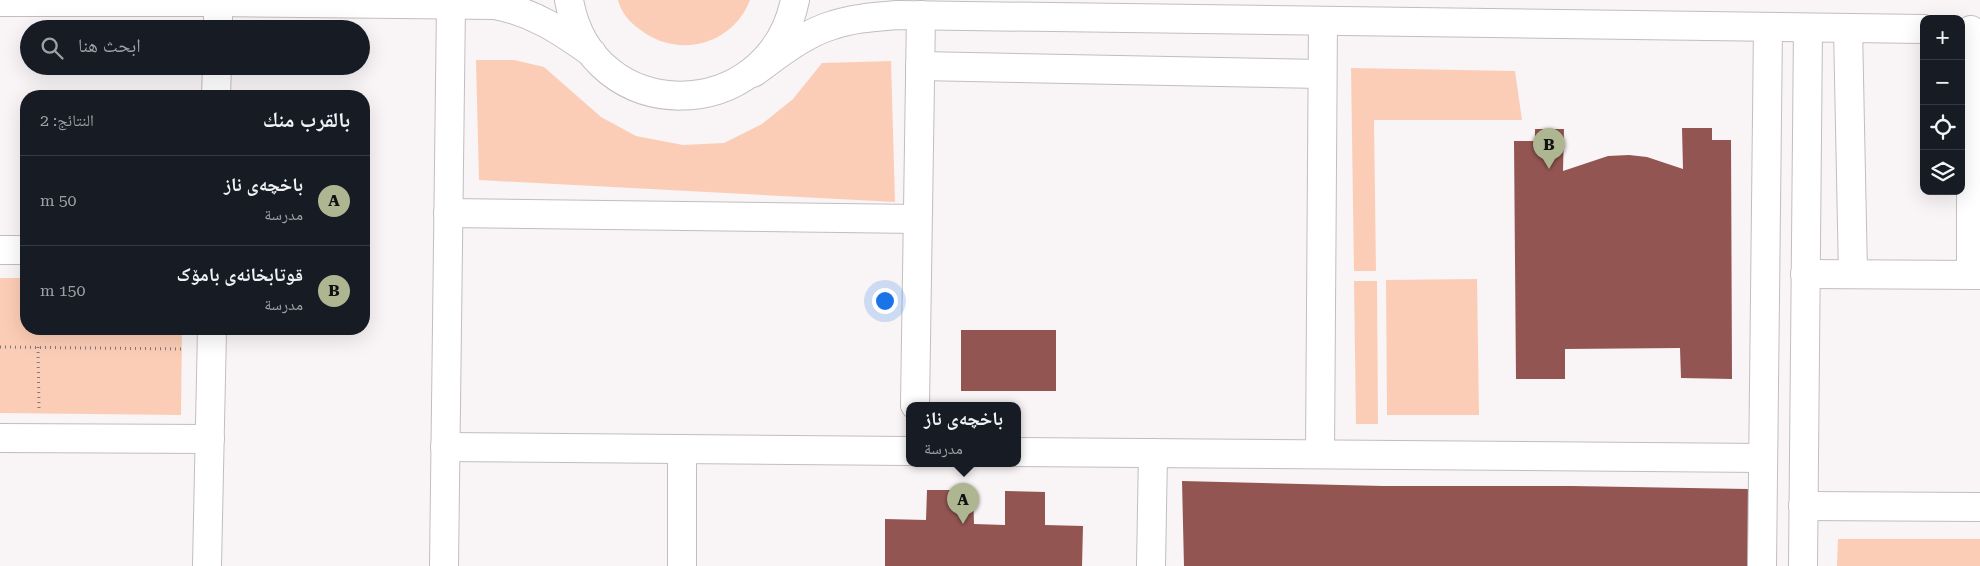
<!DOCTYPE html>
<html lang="ar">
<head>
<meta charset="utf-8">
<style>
	:root { --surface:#171b24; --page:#242831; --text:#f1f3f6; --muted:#9ea1a6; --line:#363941; --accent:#aeb691 }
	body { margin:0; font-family:"Roboto Serif","Noto Naskh Arabic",serif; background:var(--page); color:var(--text); direction:rtl }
	.controls { position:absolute; right:15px; top:15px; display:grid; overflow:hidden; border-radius:10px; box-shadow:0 5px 20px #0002 }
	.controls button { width:45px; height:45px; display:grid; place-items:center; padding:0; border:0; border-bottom:1px solid var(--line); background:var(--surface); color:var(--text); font:25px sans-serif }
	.you { position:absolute; left:884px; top:300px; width:18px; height:18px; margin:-12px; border:4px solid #fff; border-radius:50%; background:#1a73e8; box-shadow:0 0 0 8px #1a73e833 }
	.badge { display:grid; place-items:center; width:32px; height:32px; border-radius:50%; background:var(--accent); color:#111; font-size:16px; font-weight:700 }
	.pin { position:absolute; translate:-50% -41px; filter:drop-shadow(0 1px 2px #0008) }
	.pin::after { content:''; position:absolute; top:26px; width:18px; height:15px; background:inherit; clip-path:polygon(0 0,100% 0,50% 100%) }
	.popup { position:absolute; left:906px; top:402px; width:115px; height:65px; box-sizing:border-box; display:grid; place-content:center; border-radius:10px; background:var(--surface); filter:drop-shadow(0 1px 4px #0005); font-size:16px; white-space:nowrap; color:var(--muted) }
	.popup b { font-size:19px; color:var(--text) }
	.popup::after { content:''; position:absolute; left:50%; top:100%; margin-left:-10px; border:10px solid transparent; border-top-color:var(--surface) }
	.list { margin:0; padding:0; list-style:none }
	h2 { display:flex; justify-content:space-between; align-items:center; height:65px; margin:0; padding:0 20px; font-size:21px }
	h2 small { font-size:16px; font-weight:400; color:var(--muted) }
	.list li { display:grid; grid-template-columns:32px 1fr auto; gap:15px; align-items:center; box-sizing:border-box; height:90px; padding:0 20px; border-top:1px solid var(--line) }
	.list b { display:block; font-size:19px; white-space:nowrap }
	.list p { margin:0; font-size:16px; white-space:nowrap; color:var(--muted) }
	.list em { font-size:16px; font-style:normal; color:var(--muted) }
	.icon { flex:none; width:28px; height:28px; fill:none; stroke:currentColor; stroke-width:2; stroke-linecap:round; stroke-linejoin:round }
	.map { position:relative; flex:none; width:1980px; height:566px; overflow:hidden; direction:ltr }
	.search { position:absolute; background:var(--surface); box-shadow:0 5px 20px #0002; left:20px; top:20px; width:350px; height:55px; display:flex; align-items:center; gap:12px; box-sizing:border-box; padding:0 18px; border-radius:28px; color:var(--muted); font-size:19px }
	.panel { position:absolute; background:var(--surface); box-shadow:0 5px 20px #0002; left:20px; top:90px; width:350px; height:245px; border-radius:20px; direction:rtl }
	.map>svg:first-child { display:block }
	.green { fill:#fccdb6 }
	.building { fill:#935552 }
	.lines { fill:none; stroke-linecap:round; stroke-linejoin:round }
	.minor-casing { stroke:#c2bebf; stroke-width:30 }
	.path { stroke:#7d7a7b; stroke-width:3; stroke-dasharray:1 4; stroke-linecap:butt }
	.minor { stroke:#fff; stroke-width:28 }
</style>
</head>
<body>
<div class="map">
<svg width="1980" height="566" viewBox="0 0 1980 566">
	<rect width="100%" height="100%" fill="#f9f4f6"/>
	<g class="green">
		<path d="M 618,0 L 750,0 C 732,47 675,59 638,28 C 629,22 620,10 618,0 Z"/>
		<polygon points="476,60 514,60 544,67 601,117 636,136 683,145 724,143 762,124 793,99 822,63 891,61 895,202 479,180"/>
		<polygon points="1351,68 1515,71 1522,120 1374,120 1376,271 1354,271"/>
		<polygon points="0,278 26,278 26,329 182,329 181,415 0,413"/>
		<polygon points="1477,279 1479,415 1387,415 1386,280"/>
		<polygon points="1354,281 1377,281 1378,424 1356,424"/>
		<polygon points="1838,539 1980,539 1980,566 1837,566"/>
	</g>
	<g class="building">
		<polygon points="1682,128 1712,128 1712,140 1731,140 1732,379 1681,378 1680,348 1565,349 1565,379 1516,379 1514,141 1535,141 1535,129 1564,129 1563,171 1608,156 1629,155 1647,157 1683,169"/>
		<rect x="961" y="330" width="95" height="61"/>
		<polygon points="1182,481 1383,486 1572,486 1748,489 1748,566 1184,566"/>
		<polygon points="927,490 973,490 974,524 1005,525 1005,491 1045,492 1045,525 1083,526 1082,566 885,566 885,519 926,520"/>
	</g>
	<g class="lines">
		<defs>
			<g id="minor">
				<path d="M 569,0 C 591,128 769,127 795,0"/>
				<path d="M 0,2 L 218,2 L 495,5 C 533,12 561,31 592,53"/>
				<polyline points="1848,28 1853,274"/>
				<polyline points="218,29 218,2"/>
				<polyline points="920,66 1322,74"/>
				<path d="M 753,73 C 778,55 803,34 833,25 C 854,18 876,17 898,15 L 1924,29"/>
				<polyline points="216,96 217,66"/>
				<polyline points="448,213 917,219"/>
				<polyline points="0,250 26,250"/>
				<polyline points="1805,274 1980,275"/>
				<polyline points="1971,275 1971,30"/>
				<polyline points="915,405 921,15"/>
				<polyline points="0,438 210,439"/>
				<polyline points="445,447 909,451"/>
				<polyline points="1017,452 1763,458"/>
				<polyline points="1320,454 1323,21"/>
				<polyline points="1803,506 1980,507"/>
				<polyline points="207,566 212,329"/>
				<polyline points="444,566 451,4"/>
				<polyline points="682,566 682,449"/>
				<polyline points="1151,566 1153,453"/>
				<polyline points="1762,566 1768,27"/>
				<polyline points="1803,566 1808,28"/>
			</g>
		</defs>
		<use href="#minor" class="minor-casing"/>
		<g class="path">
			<polyline points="0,347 182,349"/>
			<polyline points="38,347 39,409"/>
		</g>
		<use href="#minor" class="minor"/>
	</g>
</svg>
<div class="controls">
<button>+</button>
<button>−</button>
<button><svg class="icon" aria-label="locate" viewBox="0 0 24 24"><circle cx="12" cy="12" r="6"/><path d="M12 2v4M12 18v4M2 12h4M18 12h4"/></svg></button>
<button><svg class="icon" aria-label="layers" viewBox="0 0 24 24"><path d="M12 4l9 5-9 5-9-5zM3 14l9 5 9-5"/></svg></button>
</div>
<div class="you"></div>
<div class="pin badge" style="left:963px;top:524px">A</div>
<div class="popup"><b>باخچەی ناز</b>مدرسة</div>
<div class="pin badge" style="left:1549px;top:169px">B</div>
<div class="search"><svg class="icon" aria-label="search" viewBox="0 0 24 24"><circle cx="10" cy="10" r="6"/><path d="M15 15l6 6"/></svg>ابحث هنا</div>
<section class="panel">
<h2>بالقرب منك<small>النتائج: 2</small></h2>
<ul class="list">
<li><span class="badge">A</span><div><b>باخچەی ناز</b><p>مدرسة</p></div><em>50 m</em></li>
<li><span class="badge">B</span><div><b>قوتابخانەی بامۆک</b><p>مدرسة</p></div><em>150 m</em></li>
</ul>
</section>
</div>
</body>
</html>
